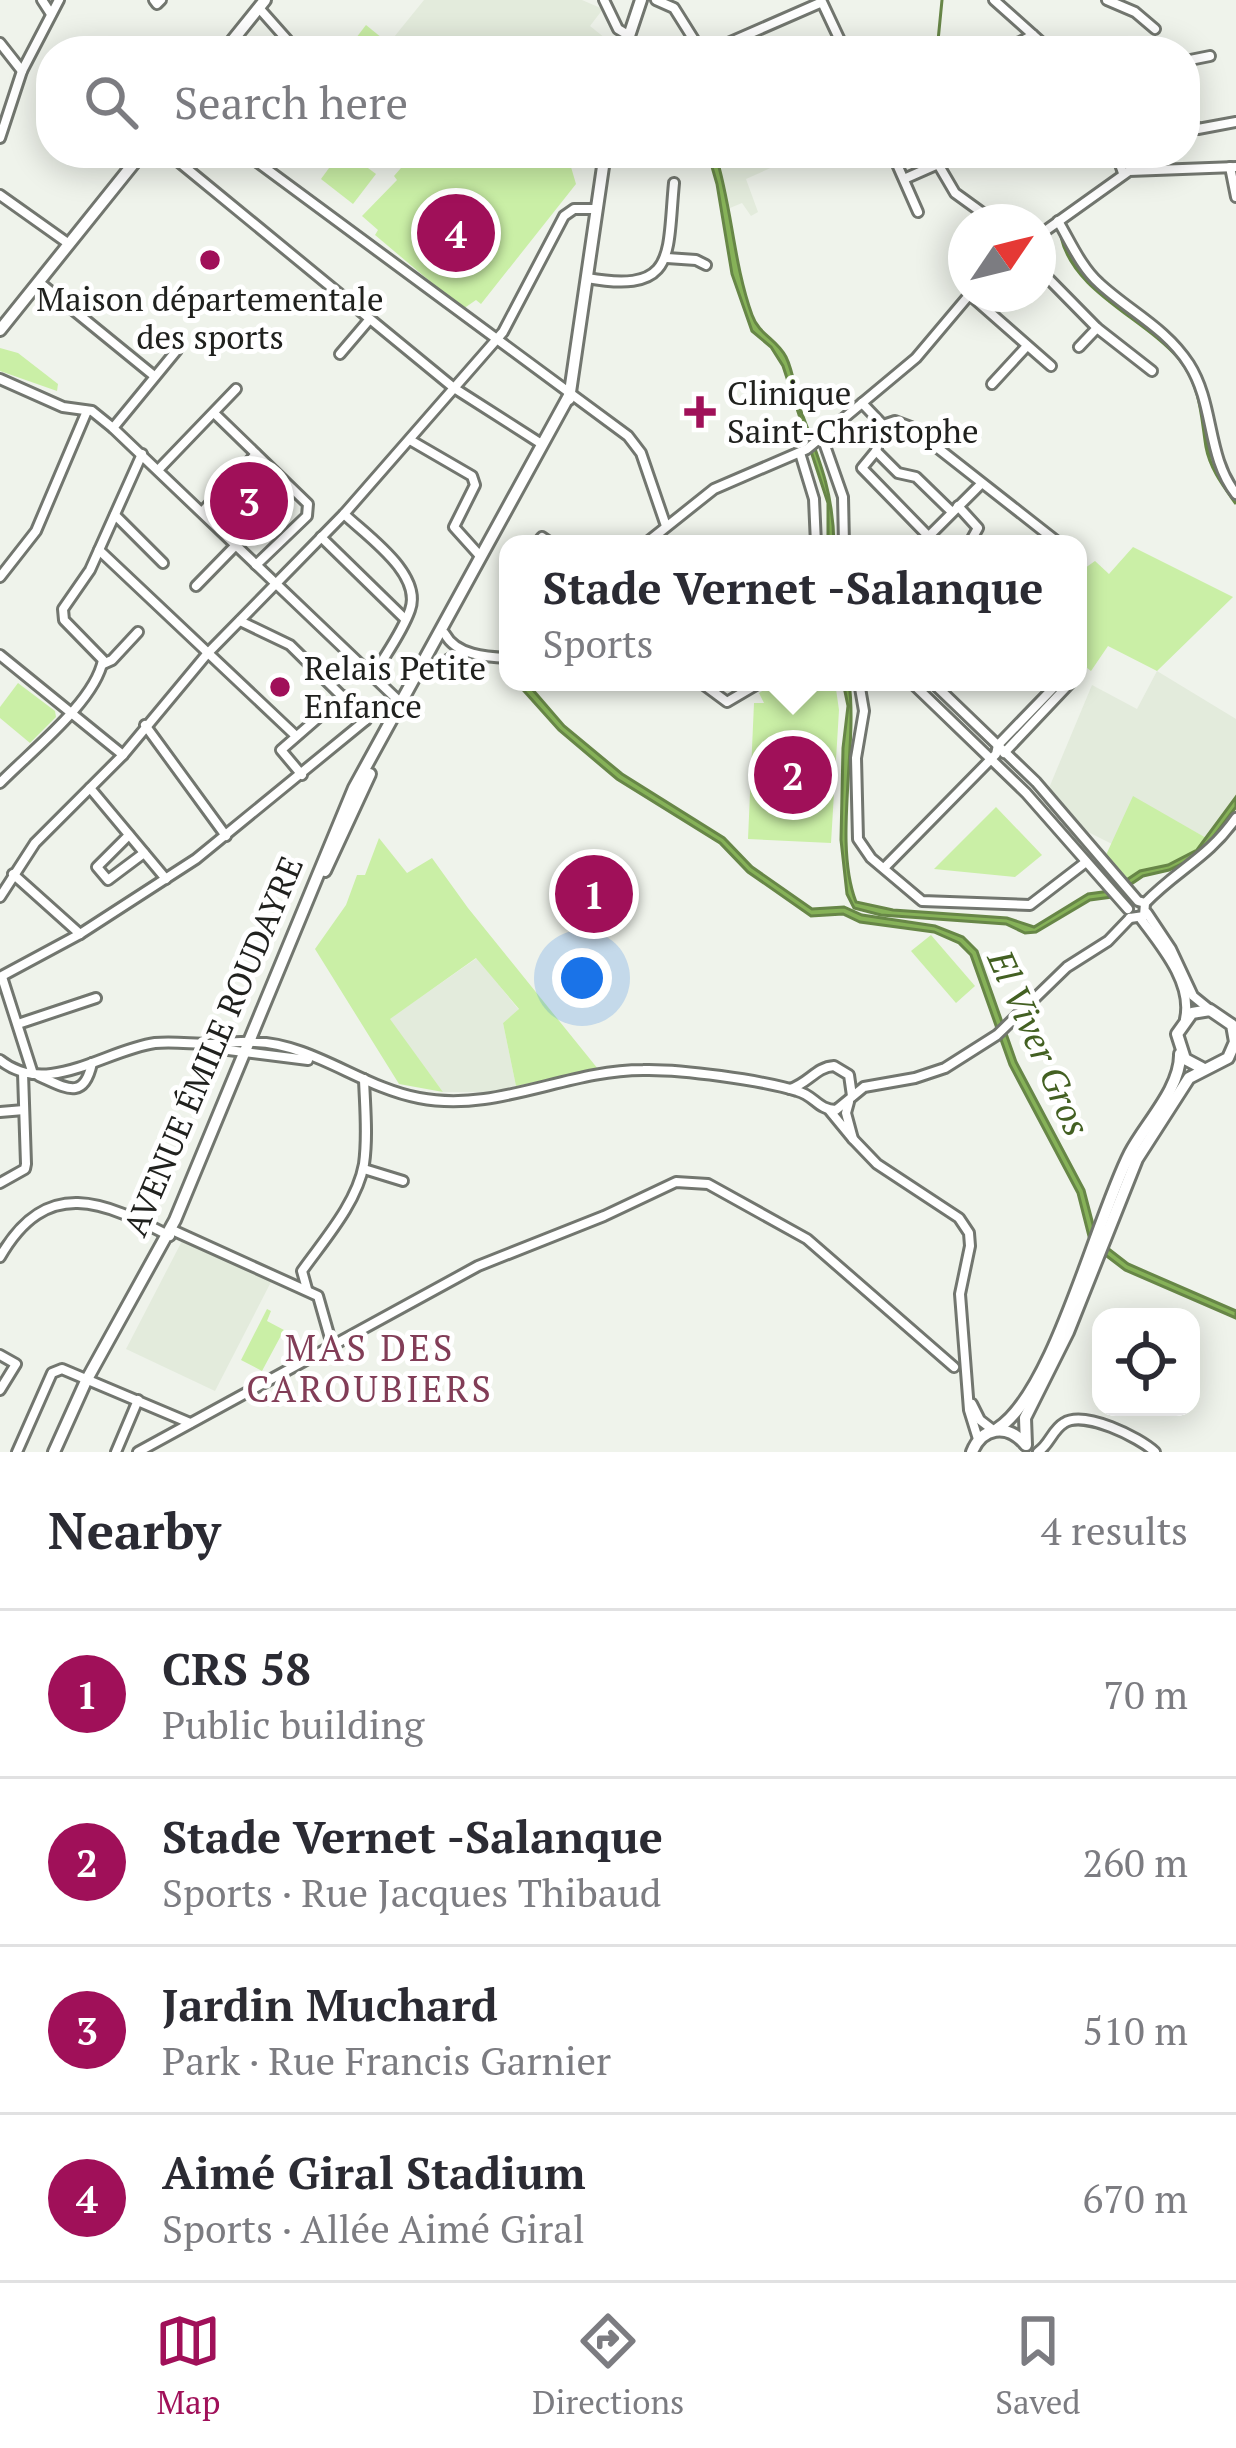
<!DOCTYPE html>
<html lang="en">
<head>
<meta charset="utf-8">
<style>
	:root { --surface:#fff; --page:#f2f2f3; --text:#2b2b33; --muted:#7c7c81; --line:#e1e1e2; --accent:#a01059 }
	body { margin:0; font-family:"PT Serif",serif; background:var(--page); color:var(--text) }
	.controls { position:absolute; right:36px; bottom:36px; display:grid; overflow:hidden; border-radius:24px; box-shadow:0 6px 30px #0003 }
	.controls button { width:108px; height:108px; display:grid; place-items:center; padding:0; border:0; border-bottom:3px solid var(--line); background:var(--surface); color:var(--text); font:60px sans-serif }
	.compass { position:absolute; left:948px; top:204px; width:108px; height:108px; border-radius:50%; background:var(--surface); box-shadow:0 6px 30px #0003; rotate:55deg }
	.you { position:absolute; left:582px; top:978px; width:42px; height:42px; margin:-30px; border:9px solid #fff; border-radius:50%; background:#1a73e8; box-shadow:0 0 0 18px #1a73e833 }
	.badge { display:grid; place-items:center; width:78px; height:78px; border-radius:50%; background:var(--accent); color:#fff; font-size:39px; font-weight:700 }
	.pin { position:absolute; translate:-50% -50%; border:6px solid #fff; box-shadow:0 3px 12px #0006 }
	.popup { position:absolute; left:499px; top:535px; width:588px; height:156px; box-sizing:border-box; display:grid; place-content:center; border-radius:24px; background:var(--surface); filter:drop-shadow(0 3px 9px #0005); font-size:39px; white-space:nowrap; color:var(--muted) }
	.popup b { font-size:45px; color:var(--text) }
	.popup::after { content:''; position:absolute; left:50%; top:100%; margin-left:-24px; border:24px solid transparent; border-top-color:var(--surface) }
	.list { margin:0; padding:0; list-style:none }
	h2 { display:flex; justify-content:space-between; align-items:center; height:156px; margin:0; padding:0 48px; font-size:51px }
	h2 small { font-size:39px; font-weight:400; color:var(--muted) }
	.list li { display:grid; grid-template-columns:78px 1fr auto; gap:36px; align-items:center; box-sizing:border-box; height:168px; padding:0 48px; border-top:3px solid var(--line) }
	.list b { display:block; font-size:45px; white-space:nowrap }
	.list p { margin:0; font-size:39px; white-space:nowrap; color:var(--muted) }
	.list em { font-size:39px; font-style:normal; color:var(--muted) }
	.icon { flex:none; width:66px; height:66px; fill:none; stroke:currentColor; stroke-width:2; stroke-linecap:round; stroke-linejoin:round }
	.map { position:relative; flex:none; width:1236px; height:1452px; overflow:hidden }
	.search { position:absolute; background:var(--surface); box-shadow:0 6px 30px #0003; left:36px; right:36px; top:36px; height:132px; display:flex; align-items:center; gap:30px; box-sizing:border-box; padding:0 42px; border-radius:48px; color:var(--muted); font-size:45px }
	.sheet { height:828px; background:var(--surface) }
	nav { display:flex; justify-content:space-around; align-items:center; box-sizing:border-box; height:168px; border-top:3px solid var(--line); background:var(--surface); font-size:33px; color:var(--muted) }
	nav a { display:grid; justify-items:center; gap:6px }
	nav .on { color:var(--accent) }
	.map>svg:first-child { display:block }
	.built { fill:#e3ebdc }
	.green { fill:#caefa6 }
	.water { fill:#86b258; stroke:#678647; stroke-width:3 }
	.lines { fill:none; stroke-linecap:round; stroke-linejoin:round }
	.stream { stroke:#678647; stroke-width:3 }
	.street-casing { stroke:#72766f; stroke-width:14 }
	.secondary-casing { stroke:#72766f; stroke-width:16 }
	.street { stroke:#fff; stroke-width:8 }
	.secondary { stroke:#fff; stroke-width:10 }
	.poi-dot { fill:#a01059; stroke:#fff; stroke-width:4.5 }
	.labels { text-anchor:middle; stroke-width:10; stroke-linejoin:round; paint-order:stroke }
	.poi-label { font-size:33px; fill:#20211e; stroke:#fff; text-anchor:start }
	.street-label { font-size:33px; fill:#20211e; stroke:#fff }
	.water-label { font-size:36px; font-style:italic; fill:#436022; stroke:#fff }
	.neighbourhood-label { font-size:36px; letter-spacing:3px; fill:#823d57; stroke:#fff }
</style>
</head>
<body>
<div class="map">
<svg width="1236" height="1452" viewBox="0 0 1236 1452">
	<rect width="100%" height="100%" fill="#eff3eb"/>
	<g class="built">
		<polygon points="424,0 582,0 603,9 590,26 615,46 614,51 413,51 394,37"/>
		<polygon points="718,153 795,153 784,162 746,179 758,212 751,216 742,203 730,208"/>
		<polygon points="1157,671 1236,719 1236,796 1208,839 1133,797 1112,844 1088,832 1049,788 1092,685 1137,709"/>
		<polygon points="477,958 519,1010 503,1023 516,1086 496,1092 443,1092 389,1019"/>
		<polygon points="182,1241 272,1280 215,1391 126,1349"/>
	</g>
	<g class="green">
		<polygon points="366,25 398,51 346,51"/>
		<polygon points="340,153 348,153 376,174 353,204 321,179"/>
		<polygon points="414,153 555,153 571,167 576,184 481,304 476,300 463,309 375,235 378,230 362,216 397,180 394,176"/>
		<polygon points="0,348 18,353 58,384 57,391 0,371"/>
		<polygon points="257,460 290,490 242,543 209,512"/>
		<polygon points="1133,547 1233,597 1157,671 1108,646 1091,671 1078,661 1078,573 1095,561 1109,574"/>
		<polygon points="776,682 835,682 839,710 831,843 748,839 754,703 764,703 759,693"/>
		<polygon points="18,683 55,711 56,717 30,743 0,718 0,707"/>
		<path d="M 1133,796 L 1208,839 C 1186,864 1153,865 1127,880 L 1106,855 Z"/>
		<polygon points="996,807 1042,855 1015,877 934,869"/>
		<polygon points="379,838 407,873 432,858 468,908 598,1069 516,1086 503,1023 519,1009 476,958 390,1019 443,1092 399,1084 315,949 346,905 357,875 365,875"/>
		<polygon points="931,935 975,986 956,1003 911,951"/>
		<polygon points="267,1309 271,1311 267,1321 284,1330 262,1371 241,1360"/>
	</g>
	<g class="water">
		<path d="M 708,153 L 715,153 C 732,206 733,262 752,315 C 759,335 777,339 786,357 C 794,373 795,393 801,411 C 819,459 833,491 834,544 L 828,544 L 828,503 L 783,366 L 771,347 L 752,331 L 732,274 L 717,184 Z"/>
		<path d="M 1061,237 L 1095,287 L 1160,335 L 1182,360 L 1197,385 L 1210,453 L 1236,504 C 1224,487 1210,469 1206,447 C 1201,416 1201,387 1180,360 C 1145,318 1074,293 1061,237 Z"/>
		<polygon points="516,682 526,682 564,726 622,774 724,838 752,867 812,909 844,907 862,915 935,926 963,937 977,951 1016,1062 1084,1190 1097,1240 1128,1264 1236,1311 1236,1318 1125,1270 1091,1244 1078,1193 1010,1065 971,955 959,943 934,932 860,922 843,914 811,916 748,872 720,843 617,779 559,730"/>
		<path d="M 843,682 L 849,682 C 858,746 833,843 856,902 L 893,910 L 1007,918 L 1034,927 L 1088,894 L 1110,891 L 1140,871 L 1168,865 L 1197,850 L 1236,797 L 1236,807 L 1200,855 L 1169,870 L 1143,876 L 1112,897 L 1090,900 L 1036,932 L 1025,933 L 1006,924 L 881,915 L 854,908 L 847,894 L 841,840 L 843,748 L 848,706 Z"/>
	</g>
	<g class="lines">
		<polyline class="stream" points="937,51 942,0"/>
		<defs>
			<g id="street">
				<polyline points="42,0 51,14"/>
				<polyline points="154,0 157,4 161,0"/>
				<polyline points="604,0 618,29 628,35"/>
				<polyline points="656,0 674,8 701,51"/>
				<polyline points="994,0 1051,51"/>
				<polyline points="1107,0 1135,12 1155,29"/>
				<polyline points="259,8 290,43"/>
				<polyline points="0,43 22,71"/>
				<polyline points="710,51 822,2 845,51"/>
				<polyline points="1003,51 1033,35"/>
				<polyline points="1185,61 1210,56"/>
				<polyline points="1185,107 1187,117 1198,129 1236,122"/>
				<polyline points="0,138 22,71 59,0"/>
				<polyline points="168,153 454,388 540,443"/>
				<polyline points="245,153 628,436 641,453 666,526"/>
				<polyline points="892,153 918,212"/>
				<polyline points="1116,153 1123,173"/>
				<polyline points="1230,167 1236,197"/>
				<polyline points="904,179 938,164 955,193 995,222"/>
				<polyline points="0,195 69,244"/>
				<path d="M 1058,221 C 1070,241 1081,267 1099,283 C 1129,311 1166,328 1189,364 C 1215,405 1206,455 1236,494"/>
				<polyline points="1038,236 1129,171 1236,167"/>
				<polyline points="667,258 696,260 706,265"/>
				<polyline points="1038,268 1097,328 1152,371"/>
				<path d="M 587,278 C 677,294 667,255 674,183"/>
				<polyline points="39,282 153,375"/>
				<polyline points="970,295 1051,366"/>
				<polyline points="1079,347 1097,328"/>
				<polyline points="340,354 369,320"/>
				<polyline points="0,379 63,407 92,411 113,428 402,704"/>
				<polyline points="992,384 1027,346"/>
				<polyline points="862,403 883,425"/>
				<polyline points="214,413 308,504 307,516 256,565"/>
				<polyline points="883,425 895,421 911,427 1060,544"/>
				<polyline points="883,425 876,451 862,468 936,544"/>
				<polyline points="113,428 177,350"/>
				<polyline points="822,437 843,497 844,544"/>
				<polyline points="410,440 472,476 475,485 454,527 481,557"/>
				<polyline points="876,451 898,473 916,477 952,512"/>
				<polyline points="800,453 814,499 816,544"/>
				<polyline points="159,469 236,389"/>
				<polyline points="958,506 978,528 969,544"/>
				<polyline points="202,512 256,454"/>
				<path d="M 344,514 C 367,536 423,574 410,610 C 402,633 385,655 373,676"/>
				<polyline points="115,515 163,563"/>
				<polyline points="321,537 405,619"/>
				<polyline points="536,544 542,537 552,544"/>
				<polyline points="645,544 714,489 807,449 916,358 970,294"/>
				<polyline points="921,544 981,484"/>
				<polyline points="99,550 296,736"/>
				<polyline points="0,577 36,531 87,411"/>
				<polyline points="196,586 236,545"/>
				<polyline points="240,621 290,645 366,720"/>
				<path d="M 445,634 C 456,655 486,657 508,658"/>
				<polyline points="0,655 123,755"/>
				<polyline points="103,664 112,660 138,632"/>
				<polyline points="423,674 463,651"/>
				<polyline points="700,682 727,702 761,682"/>
				<polyline points="859,682 864,711 856,758 858,839 871,858 922,901 1030,905 1086,862"/>
				<polyline points="911,682 1026,793 1128,909"/>
				<polyline points="932,682 1036,782 1138,901 1145,903 1144,916 1130,918"/>
				<polyline points="145,725 226,836"/>
				<polyline points="1004,753 1071,682"/>
				<polyline points="302,775 281,750 343,696"/>
				<path d="M 0,783 C 30,752 95,702 103,660 L 64,620 L 63,609 L 90,570 L 142,454"/>
				<polyline points="90,788 166,879"/>
				<polyline points="129,835 97,867 108,880 144,853"/>
				<polyline points="884,868 996,754 998,745 1059,682"/>
				<polyline points="13,874 80,934"/>
				<polyline points="0,897 35,843 123,755 207,654 344,514 503,332 564,216 574,209 597,209"/>
				<path d="M 1145,903 C 1178,869 1208,858 1236,818"/>
				<polyline points="1147,913 1171,949 1193,996 1209,1009"/>
				<path d="M 1141,919 C 1161,946 1193,983 1185,1019"/>
				<polyline points="0,977 80,934 196,859 366,720"/>
				<polyline points="2,977 33,1074"/>
				<polyline points="18,1024 96,998"/>
				<polyline points="204,1047 308,1060"/>
				<path d="M 0,1060 C 47,1098 105,1050 155,1043 C 173,1041 192,1044 210,1044 C 225,1044 241,1041 255,1042 C 313,1044 363,1088 419,1098 C 497,1113 566,1070 643,1070 C 681,1069 761,1080 797,1091 C 814,1095 818,1110 836,1110 L 864,1087 L 915,1078 L 945,1068 L 997,1035 L 1067,967 L 1108,941 L 1130,918"/>
				<path d="M 39,1076 C 66,1088 84,1101 92,1063"/>
				<path d="M 790,1089 C 809,1083 816,1067 834,1066 L 849,1075 L 852,1096"/>
				<polyline points="830,1111 853,1139 846,1113 849,1102"/>
				<polyline points="0,1112 24,1110"/>
				<polyline points="853,1139 877,1164 959,1218 969,1233 970,1246 960,1294 969,1410 978,1439"/>
				<polyline points="364,1169 403,1181"/>
				<polyline points="0,1183 25,1169 26,1164 23,1073"/>
				<polyline points="170,1229 318,1296 332,1345"/>
				<path d="M 0,1257 C 47,1175 104,1202 170,1236"/>
				<path d="M 307,1289 L 302,1271 C 324,1240 357,1203 364,1164 C 368,1136 365,1107 364,1079"/>
				<polyline points="0,1355 16,1364 0,1390"/>
				<polyline points="972,1404 980,1420 993,1430"/>
				<polyline points="17,1452 52,1373 62,1369 190,1423"/>
				<polyline points="116,1452 138,1400"/>
				<polyline points="138,1452 478,1266 604,1216 676,1182 708,1184 807,1239 954,1367"/>
				<path d="M 1038,1452 C 1050,1444 1052,1430 1064,1423 C 1084,1410 1139,1437 1155,1452"/>
			</g>
			<g id="secondary">
				<polyline points="224,51 265,0"/>
				<polyline points="624,51 641,0"/>
				<polyline points="0,330 142,153"/>
				<polyline points="569,399 605,153"/>
				<polyline points="325,871 370,774"/>
				<path d="M 997,1429 C 1054,1393 1096,1219 1130,1153 C 1145,1124 1181,1088 1180,1054"/>
				<polyline points="1026,1445 1025,1418 1068,1332 1137,1159 1189,1078 1228,1058 1235,1042 1232,1025 1210,1010 1192,1013 1177,1034 1185,1059 1202,1068"/>
				<polyline points="54,1452 86,1381 175,1220 354,788 570,394"/>
				<path d="M 972,1452 C 982,1427 1007,1423 1025,1444"/>
			</g>
		</defs>
		<use href="#street" class="street-casing"/>
		<use href="#secondary" class="secondary-casing"/>
		<use href="#street" class="street"/>
		<use href="#secondary" class="secondary"/>
	</g>
	<g class="poi-dot">
		<circle cx="210" cy="260" r="12"/>
		<path d="M694 394h12v12h12v12h-12v12h-12v-12h-12v-12h12z"/>
		<circle cx="280" cy="687" r="12"/>
	</g>
	<g class="labels">
		<g class="poi-label">
			<text x="210" y="311" text-anchor="middle">Maison départementale<tspan x="210" dy="38">des sports</tspan></text>
			<text x="727" y="405">Clinique<tspan x="727" dy="38">Saint-Christophe</tspan></text>
			<text x="304" y="680">Relais Petite<tspan x="304" dy="38">Enfance</tspan></text>
		</g>
		<g class="street-label">
			<text transform="translate(213 1046) rotate(-67)" y="12">AVENUE ÉMILE ROUDAYRE</text>
		</g>
		<g class="water-label">
			<text transform="translate(1039 1043) rotate(66)" y="13">El Viver Gros</text>
		</g>
		<g class="neighbourhood-label">
			<text x="370" y="1361">MAS DES<tspan x="370" dy="41">CAROUBIERS</tspan></text>
		</g>
	</g>
</svg>
<div class="controls">
<button><svg class="icon" aria-label="locate" viewBox="0 0 24 24"><circle cx="12" cy="12" r="6"/><path d="M12 2v4M12 18v4M2 12h4M18 12h4"/></svg></button>
</div>
<svg class="compass" viewBox="-18 -18 36 36"><path d="M0-13l5 13h-10z" fill="#e53935"/><path d="M0 13l5-13h-10z" fill="#7c7c81"/></svg>
<div class="you"></div>
<div class="pin badge" style="left:594px;top:894px">1</div>
<div class="pin badge" style="left:793px;top:775px">2</div>
<div class="popup"><b>Stade Vernet -Salanque</b>Sports</div>
<div class="pin badge" style="left:249px;top:501px">3</div>
<div class="pin badge" style="left:456px;top:233px">4</div>
<div class="search"><svg class="icon" aria-label="search" viewBox="0 0 24 24"><circle cx="10" cy="10" r="6"/><path d="M15 15l6 6"/></svg>Search here</div>
</div>
<section class="sheet">
<h2>Nearby<small>4 results</small></h2>
<ul class="list">
<li><span class="badge">1</span><div><b>CRS 58</b><p>Public building</p></div><em>70 m</em></li>
<li><span class="badge">2</span><div><b>Stade Vernet -Salanque</b><p>Sports · Rue Jacques Thibaud</p></div><em>260 m</em></li>
<li><span class="badge">3</span><div><b>Jardin Muchard</b><p>Park · Rue Francis Garnier</p></div><em>510 m</em></li>
<li><span class="badge">4</span><div><b>Aimé Giral Stadium</b><p>Sports · Allée Aimé Giral</p></div><em>670 m</em></li>
</ul>
</section>
<nav>
<a class="on"><svg class="icon" aria-label="map" viewBox="0 0 24 24"><path d="M3 6l6-2 6 2 6-2v14l-6 2-6-2-6 2zM9 4v14M15 6v14"/></svg>Map</a>
<a><svg class="icon" aria-label="directions" viewBox="0 0 24 24"><path d="M12 3l9 9-9 9-9-9zM9 14v-3h6M13 9l2 2-2 2"/></svg>Directions</a>
<a><svg class="icon" aria-label="saved" viewBox="0 0 24 24"><path d="M7 4h10v16l-5-4-5 4z"/></svg>Saved</a>
</nav>
</body>
</html>
